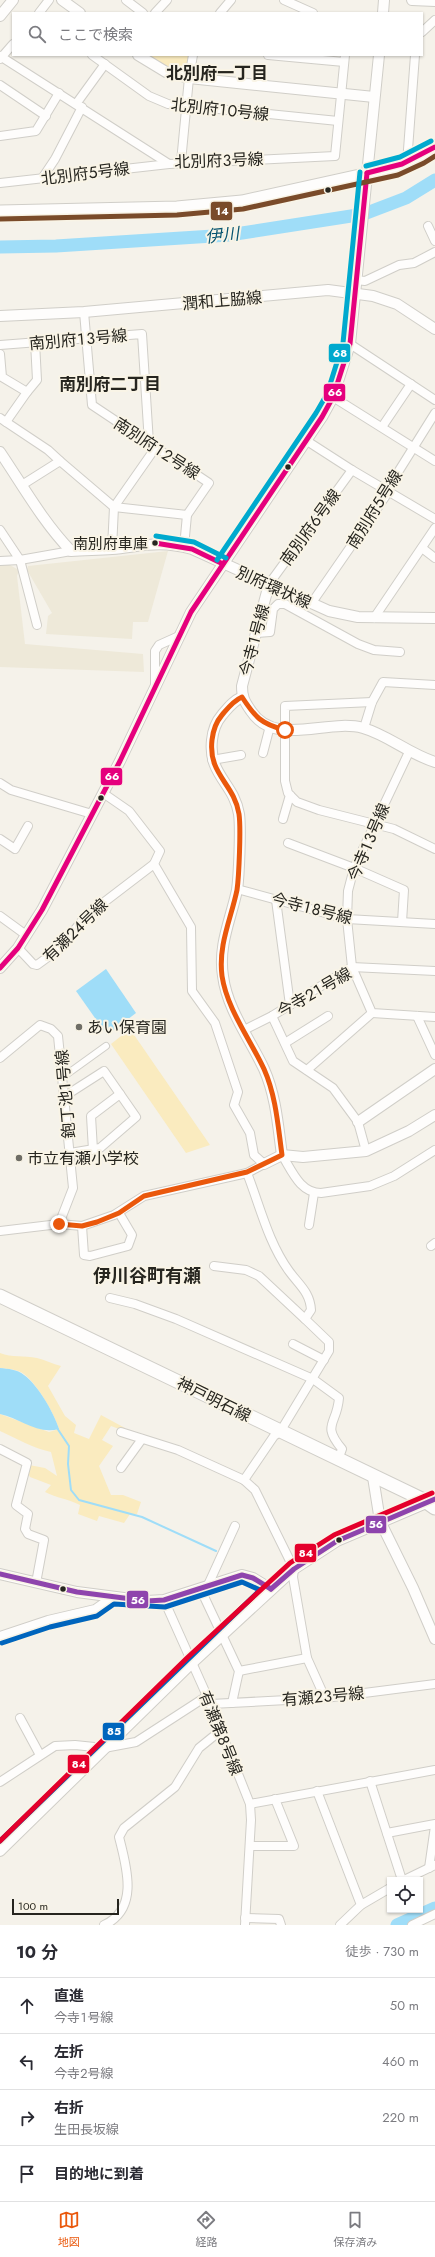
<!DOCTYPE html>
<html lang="ja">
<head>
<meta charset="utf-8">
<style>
	:root { --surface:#fff; --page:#f2f2f3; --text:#2b2b33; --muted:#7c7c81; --line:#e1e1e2; --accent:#ea580c }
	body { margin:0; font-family:Jost,"Noto Sans JP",sans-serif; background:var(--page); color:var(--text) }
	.controls { position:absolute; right:12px; bottom:12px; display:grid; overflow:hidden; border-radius:0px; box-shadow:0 1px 3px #0004 }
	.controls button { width:36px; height:36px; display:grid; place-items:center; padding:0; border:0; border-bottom:1px solid var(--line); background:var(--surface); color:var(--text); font:20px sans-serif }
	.scale { position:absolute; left:12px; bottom:10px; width:107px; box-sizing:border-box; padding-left:4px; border:2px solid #26251f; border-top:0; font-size:11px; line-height:14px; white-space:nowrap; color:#26251f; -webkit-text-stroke:3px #f9f4e6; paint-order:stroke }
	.stop { position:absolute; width:12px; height:12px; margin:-9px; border:3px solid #ea580c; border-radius:50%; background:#fff }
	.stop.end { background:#ea580c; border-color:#fff; box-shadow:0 1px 4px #0008 }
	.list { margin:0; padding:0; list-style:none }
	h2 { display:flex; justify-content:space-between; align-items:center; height:52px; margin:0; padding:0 16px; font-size:17px }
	h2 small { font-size:13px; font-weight:400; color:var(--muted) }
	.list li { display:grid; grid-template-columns:26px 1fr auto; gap:12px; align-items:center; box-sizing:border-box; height:56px; padding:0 16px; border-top:1px solid var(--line) }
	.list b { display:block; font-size:15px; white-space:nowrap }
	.list p { margin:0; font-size:13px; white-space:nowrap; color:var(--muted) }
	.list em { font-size:13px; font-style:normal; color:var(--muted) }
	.icon { flex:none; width:22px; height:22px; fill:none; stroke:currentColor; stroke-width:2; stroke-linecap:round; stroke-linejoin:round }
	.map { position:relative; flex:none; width:435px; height:1925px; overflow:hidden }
	.search { position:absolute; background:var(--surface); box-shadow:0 1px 3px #0004; left:12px; right:12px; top:12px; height:44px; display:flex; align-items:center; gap:10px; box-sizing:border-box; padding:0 14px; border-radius:0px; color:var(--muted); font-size:15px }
	.sheet { height:276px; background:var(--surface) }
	nav { display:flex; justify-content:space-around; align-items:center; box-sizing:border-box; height:56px; border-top:1px solid var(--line); background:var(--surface); font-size:11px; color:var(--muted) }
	nav a { display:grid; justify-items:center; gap:2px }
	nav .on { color:var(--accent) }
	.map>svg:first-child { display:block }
	.built { fill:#eee9d9 }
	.green { fill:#faebbf }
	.water { fill:#9fddf8 }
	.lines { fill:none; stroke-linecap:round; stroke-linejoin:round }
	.stream { stroke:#9fddf8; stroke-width:2 }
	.river { stroke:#9fddf8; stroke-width:13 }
	.pedestrian-casing { stroke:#d0cec8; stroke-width:8 }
	.minor-casing { stroke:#d0cec8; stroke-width:10 }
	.tertiary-casing { stroke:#d0cec8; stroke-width:12 }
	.primary-casing { stroke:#d0cec8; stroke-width:15 }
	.motorway-casing { stroke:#d0cec8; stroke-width:17 }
	.pedestrian { stroke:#fefdfc; stroke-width:6 }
	.minor { stroke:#fefdfc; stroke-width:8 }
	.tertiary { stroke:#fefdfc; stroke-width:10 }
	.primary { stroke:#fefdfc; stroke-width:13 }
	.motorway { stroke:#fefdfc; stroke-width:15 }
	.bus-1-casing { stroke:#f9f4e6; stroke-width:8 }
	.bus-2-casing { stroke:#f9f4e6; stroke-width:8 }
	.bus-3-casing { stroke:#f9f4e6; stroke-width:8 }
	.bus-4-casing { stroke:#f9f4e6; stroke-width:8 }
	.bus-5-casing { stroke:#f9f4e6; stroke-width:8 }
	.bus-6-casing { stroke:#f9f4e6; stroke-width:8 }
	.bus-1 { stroke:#e5007d; stroke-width:5 }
	.bus-2 { stroke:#7a4b2a; stroke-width:5 }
	.bus-3 { stroke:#8e44ad; stroke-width:5 }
	.bus-4 { stroke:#00a9ce; stroke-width:5 }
	.bus-5 { stroke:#0065bd; stroke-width:5 }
	.bus-6 { stroke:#e4002b; stroke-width:5 }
	.route { stroke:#ea580c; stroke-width:5 }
	.bus-dot { fill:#26251f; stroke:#f9f4e6; stroke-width:1.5 }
	.poi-dot { fill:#6e6d66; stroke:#f9f4e6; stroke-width:1.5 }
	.labels { text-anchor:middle; stroke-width:4; stroke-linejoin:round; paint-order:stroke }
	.bus-label { font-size:15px; fill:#26251f; stroke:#f9f4e6; text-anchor:end }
	.street-label { font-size:16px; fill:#26251f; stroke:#f9f4e6 }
	.poi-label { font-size:16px; fill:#26251f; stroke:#f9f4e6; text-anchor:start }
	.neighbourhood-label { font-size:17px; font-weight:bold; fill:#26251f; stroke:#f9f4e6 }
	.water-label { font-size:17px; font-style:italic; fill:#075470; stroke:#f9f4e6 }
	.quarter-label { font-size:18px; font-weight:bold; fill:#26251f; stroke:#f9f4e6 }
	.line-badge { stroke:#f9f4e6; stroke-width:1.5 }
	.badge-label { font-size:11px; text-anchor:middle; font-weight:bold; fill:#fff }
</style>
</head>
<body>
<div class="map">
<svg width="435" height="1925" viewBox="0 0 435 1925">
	<rect width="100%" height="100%" fill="#f5f2ea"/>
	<g class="built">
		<polygon points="168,551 148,622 133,622 132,639 46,634 48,616 52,613 27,570 28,566"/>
		<polygon points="0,563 6,563 19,570 17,576 25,644 143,654 144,672 0,667"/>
	</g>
	<g class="green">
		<polygon points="149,55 191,55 188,73 184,73 159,64"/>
		<polygon points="130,1029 210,1145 186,1153 111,1044"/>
		<path d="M 0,1353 C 12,1358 24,1355 37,1358 C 45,1360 53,1364 61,1366 L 48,1386 L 65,1416 L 76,1425 L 74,1433 L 89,1439 L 101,1415 L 125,1428 L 122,1430 L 111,1426 L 102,1440 L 113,1446 L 99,1466 L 111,1495 L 123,1495 L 141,1502 L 137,1514 L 130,1514 L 124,1523 L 99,1516 L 97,1521 L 78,1514 L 80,1505 C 68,1499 57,1498 45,1492 L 51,1485 L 30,1477 L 27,1471 L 29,1465 L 45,1468 L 57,1476 L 51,1452 C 33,1448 17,1439 0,1431 L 0,1414 L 49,1432 L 59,1429 C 54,1413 38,1385 24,1374 C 17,1369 8,1369 0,1368 Z"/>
	</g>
	<g class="water">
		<polygon points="106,969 136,1013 107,1035 76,991"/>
		<path d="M 0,1368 C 8,1369 17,1369 24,1375 C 38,1385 54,1413 59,1429 C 37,1435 20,1418 0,1414 Z"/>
	</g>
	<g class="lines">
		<polyline class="stream" points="57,1428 69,1446 68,1464 71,1490 79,1500 142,1517 216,1551"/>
		<g class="river">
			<polyline points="0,247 56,246 229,235 364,214 406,198 435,180"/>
			<polyline points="397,1925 435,1908"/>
		</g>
		<defs>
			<polyline id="pedestrian" points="63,1077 106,1046"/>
			<g id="minor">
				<polyline points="126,0 143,13"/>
				<polyline points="284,0 313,13"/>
				<polyline points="39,13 49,0"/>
				<polyline points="155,13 167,0"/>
				<polyline points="220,13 231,0"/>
				<polyline points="422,32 435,20"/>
				<polyline points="92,55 149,96 168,104 338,121"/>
				<polyline points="268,55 344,62"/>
				<polyline points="0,56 169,164 335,156 345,55"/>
				<polyline points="0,59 13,44"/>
				<polyline points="0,85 46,116"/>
				<polyline points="76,104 105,64"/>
				<polyline points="0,136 36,131 59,93"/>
				<polyline points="181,162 189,78 193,55"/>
				<polyline points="407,163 415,55"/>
				<polyline points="43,177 55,159 82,107"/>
				<polyline points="0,183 169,164"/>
				<polyline points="428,226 435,241"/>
				<polyline points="355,280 365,281 399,265 414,263 435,252"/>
				<polyline points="350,344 435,400"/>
				<polyline points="0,345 142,334 149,443"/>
				<polyline points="0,354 2,377 27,392 37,380 35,342"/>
				<polyline points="333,397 435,461"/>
				<polyline points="0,418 48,450 60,461"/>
				<polyline points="6,422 27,392"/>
				<polyline points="382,427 411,384"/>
				<polyline points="307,441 352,470 435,519"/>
				<polyline points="22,485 60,461 114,507 187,515 209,483 92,405 84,312"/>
				<polyline points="0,530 20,560 37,625"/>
				<polyline points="184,547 187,515"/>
				<polyline points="422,548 435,558"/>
				<polyline points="112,549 114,507 156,447"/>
				<polyline points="0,561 20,560 71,551"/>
				<polyline points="269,584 352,470"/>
				<polyline points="311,604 385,497 390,485 435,413"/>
				<polyline points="374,618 435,528"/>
				<polyline points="257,633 270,632 273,609 278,604 285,604 358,644 374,650 400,652"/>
				<polyline points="155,686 155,651 159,645 179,636"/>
				<polyline points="372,702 285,706 285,781 288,793 297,802 319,810 394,829 435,849"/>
				<polyline points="364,728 372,702 383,682 435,685"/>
				<polyline points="409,752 354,868 348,891 347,919 352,967 372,1013 435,1017"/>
				<polyline points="263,753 270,726"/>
				<polyline points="212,760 241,755"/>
				<polyline points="0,783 11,790 92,814"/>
				<polyline points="283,819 290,795"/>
				<polyline points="0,839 15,849 28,826"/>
				<polyline points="288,843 354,868 404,890 402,922"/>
				<polyline points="237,889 347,919 435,924"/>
				<polyline points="276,900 290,1005"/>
				<polyline points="0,916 26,935"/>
				<polyline points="18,948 33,964 37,965 59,949 86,916 154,864"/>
				<polyline points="272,1016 293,1061 333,1088 358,1122 366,1151"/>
				<polyline points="417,1016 435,1055"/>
				<polyline points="244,1030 272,1016 352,967 435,971"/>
				<polyline points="285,1043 328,1016"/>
				<polyline points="0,1058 40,1025 51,1029 58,1036 73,1188 59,1224"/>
				<polyline points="307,1070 372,1013"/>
				<polyline points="65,1096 104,1071 136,1117 100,1148 70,1153"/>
				<polyline points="93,1150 91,1116 120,1094"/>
				<path d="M 282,1155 C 292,1171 300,1193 321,1193 L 370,1186 L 394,1176 L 435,1150"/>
				<path d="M 247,1173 C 260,1206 268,1242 289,1271 C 299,1285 310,1292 311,1310 L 305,1319 L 329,1342 L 329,1351 L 280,1432 L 274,1436 L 244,1480 L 255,1490 L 294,1569 L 293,1577 L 307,1658 L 325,1698"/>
				<polyline points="309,1225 314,1193"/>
				<polyline points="82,1226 84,1255 90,1256 128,1246 132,1235 119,1213"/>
				<polyline points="0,1231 59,1224 82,1226 114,1215 144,1196 247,1173 264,1164 254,1155 250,1133 234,1105 238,1092 215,1023 192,991 191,927 154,864 160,851 129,811 103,793"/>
				<polyline points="431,1246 435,1243"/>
				<polyline points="214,1266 246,1270 259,1276 305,1319"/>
				<path d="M 110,1298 L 135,1304 L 176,1319 L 313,1379 L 339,1398 C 337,1425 321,1424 342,1449 L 338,1460"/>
				<polyline points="293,1344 324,1360"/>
				<polyline points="121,1432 178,1450 244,1480"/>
				<polyline points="0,1449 27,1463 16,1505 28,1514 25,1529 28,1534 44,1540 36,1583"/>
				<polyline points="121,1468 142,1439"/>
				<polyline points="208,1585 235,1526"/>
				<polyline points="200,1588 239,1671 232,1703"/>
				<polyline points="164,1600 207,1696 250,1804 251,1820 245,1925"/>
				<polyline points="0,1636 48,1620 95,1609 112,1597"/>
				<polyline points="239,1671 307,1658"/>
				<polyline points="211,1704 325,1698 435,1684"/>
				<polyline points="20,1718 40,1755"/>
				<polyline points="370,1781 402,1880"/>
				<polyline points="0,1782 55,1746 75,1745 104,1748 136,1742 207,1696"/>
				<polyline points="317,1791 361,1905"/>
				<polyline points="250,1804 435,1770"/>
				<polyline points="387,1833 435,1824"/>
				<polyline points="250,1846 294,1846 275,1799"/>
				<polyline points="429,1868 435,1826"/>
				<polyline points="404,1880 435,1865"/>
				<polyline points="245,1918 279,1919 281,1925"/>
				<path d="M 104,1925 C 140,1909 126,1865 119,1837 L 124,1828 L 175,1787 L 199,1748 L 220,1731"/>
				<polyline points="340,1925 361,1905 390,1888"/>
				<polyline points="412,1925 435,1914"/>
			</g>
			<g id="tertiary">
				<polyline points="62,0 80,13"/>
				<polyline points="412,0 435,1"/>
				<polyline points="383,13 384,0"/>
				<polyline points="0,16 13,0"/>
				<polyline points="138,55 166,72 189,78 374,97"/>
				<polyline points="0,316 84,312 328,290 373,296 397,304 435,329"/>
				<path d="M 0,452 C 23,486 43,522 71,551 C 85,550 98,550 112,549 C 143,546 159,540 192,549 L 329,611 L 358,617 L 435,618"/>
				<path d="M 269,584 L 242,686 C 242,697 244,701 251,711 C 275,748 328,718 363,728 C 388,735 409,754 435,762"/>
				<path d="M 242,697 C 233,701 228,708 222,715 C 216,722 213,730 212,740 C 208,775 234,783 239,814 C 241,828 239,876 237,890 C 231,919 218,945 223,976 C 227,1009 250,1039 264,1069 C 276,1096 278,1126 282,1155"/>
				<polyline points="0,968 18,948 42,910 120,761 191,612 322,417 333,397 350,344 379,55"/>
				<polyline points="358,1122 435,1069"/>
				<polyline points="264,1164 282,1155 303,1157 366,1151 409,1131 435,1115"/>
				<polyline points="373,1477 380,1521 413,1588 435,1639"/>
				<polyline points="0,1574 77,1592 147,1601 164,1600 242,1575 253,1578 271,1589"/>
				<polyline points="0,1851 192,1663 294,1569 337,1541 431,1501"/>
			</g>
			<g id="primary">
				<polyline points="0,212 177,208 242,202 396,168 421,157 435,147"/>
				<polyline points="0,1296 428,1502"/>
			</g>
			<polyline id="motorway" points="428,1502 435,1507"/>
		</defs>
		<use href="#pedestrian" class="pedestrian-casing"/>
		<use href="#minor" class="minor-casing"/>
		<use href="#tertiary" class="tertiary-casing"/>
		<use href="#primary" class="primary-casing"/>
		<use href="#motorway" class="motorway-casing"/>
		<use href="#pedestrian" class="pedestrian"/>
		<use href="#minor" class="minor"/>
		<use href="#tertiary" class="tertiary"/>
		<use href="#primary" class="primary"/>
		<use href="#motorway" class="motorway"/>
		<defs>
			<g id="bus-1">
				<polyline points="367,173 402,164 435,147"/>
				<polyline points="155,543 192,549 223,564"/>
				<polyline points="0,968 18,948 42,910 120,761 191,612 322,417 333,397 350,344 367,173"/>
			</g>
			<polyline id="bus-2" points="0,219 177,215 243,209 398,175 424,163 435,156"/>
			<g id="bus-3">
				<polyline points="0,1574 77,1592 147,1601 164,1600 242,1575 253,1578 271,1589"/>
				<polyline points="271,1589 294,1569 337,1541 435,1499"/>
			</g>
			<g id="bus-4">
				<polyline points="366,166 400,157 431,141"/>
				<polyline points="156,536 194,542 226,558"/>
				<polyline points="217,560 316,413 327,394 343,343 360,172"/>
			</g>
			<polyline id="bus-5" points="0,1841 260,1590 242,1582 165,1607 114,1604 97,1616 50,1627 2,1643"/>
			<polyline id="bus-6" points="0,1841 187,1658 290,1563 334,1535 432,1493"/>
		</defs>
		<use href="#bus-1" class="bus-1-casing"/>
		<use href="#bus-2" class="bus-2-casing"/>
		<use href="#bus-3" class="bus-3-casing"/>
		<use href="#bus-4" class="bus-4-casing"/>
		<use href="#bus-5" class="bus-5-casing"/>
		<use href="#bus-6" class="bus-6-casing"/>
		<use href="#bus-1" class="bus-1"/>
		<use href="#bus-2" class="bus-2"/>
		<use href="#bus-3" class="bus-3"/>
		<use href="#bus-4" class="bus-4"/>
		<use href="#bus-5" class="bus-5"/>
		<use href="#bus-6" class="bus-6"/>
	</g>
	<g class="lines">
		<path class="route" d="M 59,1224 L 82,1226 L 97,1222 L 119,1213 L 144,1196 L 247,1172 L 282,1155 C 278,1126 276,1096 264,1069 C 250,1039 227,1009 222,976 C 218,945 231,919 237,890 C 239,876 241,828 239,814 C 234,783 208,775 212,740 C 213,731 216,722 222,715 C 228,708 233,701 242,697 C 255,717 261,724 285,730"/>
	</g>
	<g class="bus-dot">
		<circle cx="328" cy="190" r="3.5"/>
		<circle cx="288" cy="467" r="3.5"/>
		<circle cx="155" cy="543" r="3.5"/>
		<circle cx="101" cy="798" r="3.5"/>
		<circle cx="339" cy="1540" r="3.5"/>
		<circle cx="63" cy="1589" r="3.5"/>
	</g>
	<g class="poi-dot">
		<circle cx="79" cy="1027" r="4"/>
		<circle cx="19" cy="1158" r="4"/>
	</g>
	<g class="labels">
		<g class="bus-label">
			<text x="148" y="549">南別府車庫</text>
		</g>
		<g class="street-label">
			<text transform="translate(220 109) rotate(6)" y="6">北別府１０号線</text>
			<text transform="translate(219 160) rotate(-2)" y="6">北別府３号線</text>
			<text transform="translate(85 173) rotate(-7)" y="6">北別府５号線</text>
			<text transform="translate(222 300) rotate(-5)" y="6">潤和上脇線</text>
			<text transform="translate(78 339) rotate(-5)" y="6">南別府１３号線</text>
			<text transform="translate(157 448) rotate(33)" y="6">南別府１２号線</text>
			<text transform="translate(374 509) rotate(-58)" y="6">南別府５号線</text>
			<text transform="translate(310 527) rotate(-54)" y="6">南別府６号線</text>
			<text transform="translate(274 587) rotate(24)" y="6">別府環状線</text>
			<text transform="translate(254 640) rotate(-75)" y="6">今寺１号線</text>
			<text transform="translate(368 842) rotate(-67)" y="6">今寺１３号線</text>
			<text transform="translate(312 908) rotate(14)" y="6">今寺１８号線</text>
			<text transform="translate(75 930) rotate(-44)" y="6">有瀬２４号線</text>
			<text transform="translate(314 992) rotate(-30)" y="6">今寺２１号線</text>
			<text transform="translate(65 1094) rotate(-95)" y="6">鉋丁池１号線</text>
			<text transform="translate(214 1399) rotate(26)" y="6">神戸明石線</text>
			<text transform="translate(323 1696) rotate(-5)" y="6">有瀬２３号線</text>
			<text transform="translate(221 1733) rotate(68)" y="6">有瀬第８号線</text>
		</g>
		<g class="poi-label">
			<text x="87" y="1033">あい保育園</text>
			<text x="27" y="1164">市立有瀬小学校</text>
		</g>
		<g class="neighbourhood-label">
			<text x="217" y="79">北別府一丁目</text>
			<text x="110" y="390">南別府二丁目</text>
		</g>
		<g class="water-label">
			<text transform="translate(222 235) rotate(-6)" y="6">伊川</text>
		</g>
		<g class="quarter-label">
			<text x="147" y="1282">伊川谷町有瀬</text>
		</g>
	</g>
	<g class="line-badge">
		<rect x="210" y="201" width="23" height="20" rx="4" fill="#7a4b2a"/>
		<rect x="328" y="343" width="23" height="20" rx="4" fill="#00a9ce"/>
		<rect x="323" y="383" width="23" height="19" rx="4" fill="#e5007d"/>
		<rect x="100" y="767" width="23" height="19" rx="4" fill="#e5007d"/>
		<rect x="365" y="1515" width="22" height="19" rx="4" fill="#8e44ad"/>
		<rect x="294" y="1543" width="23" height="20" rx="4" fill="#e4002b"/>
		<rect x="126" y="1590" width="23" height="19" rx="4" fill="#8e44ad"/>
		<rect x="102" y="1722" width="23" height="19" rx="4" fill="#0065bd"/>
		<rect x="67" y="1754" width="23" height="20" rx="4" fill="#e4002b"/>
	</g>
	<g class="badge-label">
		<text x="222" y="215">14</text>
		<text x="340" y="357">68</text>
		<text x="335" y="396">66</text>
		<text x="112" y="780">66</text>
		<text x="376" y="1528">56</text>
		<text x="306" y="1557">84</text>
		<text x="138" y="1604">56</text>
		<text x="114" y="1735">85</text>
		<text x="79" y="1768">84</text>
	</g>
</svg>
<div class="controls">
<button><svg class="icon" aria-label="locate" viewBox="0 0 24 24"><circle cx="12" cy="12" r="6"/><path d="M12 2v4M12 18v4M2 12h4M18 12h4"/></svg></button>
</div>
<div class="scale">100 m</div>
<div class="stop" style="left:285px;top:730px"></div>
<div class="stop end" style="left:59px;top:1224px"></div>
<div class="search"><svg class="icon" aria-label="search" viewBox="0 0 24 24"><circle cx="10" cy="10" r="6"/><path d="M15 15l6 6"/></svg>ここで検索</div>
</div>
<section class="sheet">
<h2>10 分<small>徒歩 · 730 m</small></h2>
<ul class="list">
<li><svg class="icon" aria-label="ahead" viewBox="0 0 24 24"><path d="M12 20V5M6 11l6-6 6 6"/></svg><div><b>直進</b><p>今寺１号線</p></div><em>50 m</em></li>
<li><svg class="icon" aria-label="left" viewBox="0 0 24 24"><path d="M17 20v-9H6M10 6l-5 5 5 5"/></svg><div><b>左折</b><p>今寺２号線</p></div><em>460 m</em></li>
<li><svg class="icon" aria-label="right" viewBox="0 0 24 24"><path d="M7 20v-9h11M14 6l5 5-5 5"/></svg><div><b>右折</b><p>生田長坂線</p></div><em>220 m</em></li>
<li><svg class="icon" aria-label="arrive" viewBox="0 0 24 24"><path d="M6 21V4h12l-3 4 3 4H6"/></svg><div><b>目的地に到着</b></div></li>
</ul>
</section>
<nav>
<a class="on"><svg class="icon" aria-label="map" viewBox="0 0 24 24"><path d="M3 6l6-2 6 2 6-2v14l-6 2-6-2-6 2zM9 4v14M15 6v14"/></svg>地図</a>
<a><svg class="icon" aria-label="directions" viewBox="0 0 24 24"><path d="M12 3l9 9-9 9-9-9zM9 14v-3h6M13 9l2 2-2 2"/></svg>経路</a>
<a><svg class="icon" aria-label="saved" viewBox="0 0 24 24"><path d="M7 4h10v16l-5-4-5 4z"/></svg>保存済み</a>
</nav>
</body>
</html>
